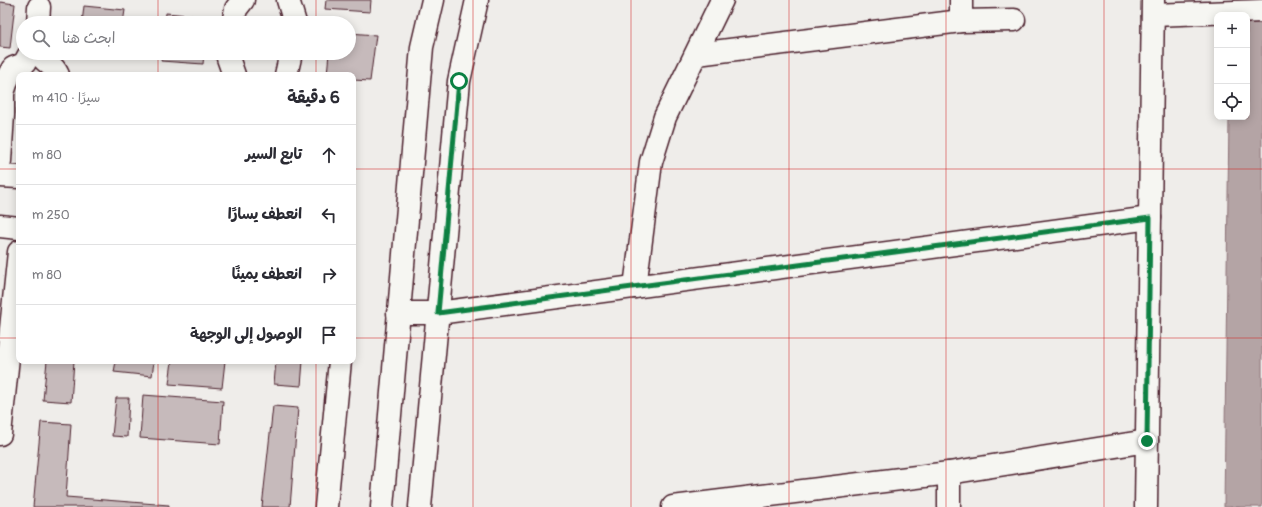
<!DOCTYPE html>
<html lang="ar">
<head>
<meta charset="utf-8">
<style>
	:root { --surface:#fff; --page:#f7f7f7; --text:#2b2b33; --muted:#7c7c81; --line:#e1e1e2 }
	body { margin:0; font-family:Pangolin,"Playpen Sans Arabic",sans-serif; background:var(--page); color:var(--text); direction:rtl }
	.controls { position:absolute; right:12px; top:12px; display:grid; overflow:hidden; border-radius:8px; box-shadow:0 2px 10px #0003 }
	.controls button { width:36px; height:36px; display:grid; place-items:center; padding:0; border:0; border-bottom:1px solid var(--line); background:var(--surface); color:var(--text); font:20px sans-serif }
	.stop { position:absolute; width:12px; height:12px; margin:-9px; border:3px solid #0b8043; border-radius:50%; background:#fff }
	.stop.end { background:#0b8043; border-color:#fff; box-shadow:0 1px 4px #0008 }
	.list { margin:0; padding:0; list-style:none }
	h2 { display:flex; justify-content:space-between; align-items:center; height:52px; margin:0; padding:0 16px; font-size:17px }
	h2 small { font-size:13px; font-weight:400; color:var(--muted) }
	.list li { display:grid; grid-template-columns:26px 1fr auto; gap:12px; align-items:center; box-sizing:border-box; height:60px; padding:0 16px; border-top:1px solid var(--line) }
	.list b { display:block; font-size:15px; white-space:nowrap }
	.list em { font-size:13px; font-style:normal; color:var(--muted) }
	.icon { flex:none; width:22px; height:22px; fill:none; stroke:currentColor; stroke-width:2; stroke-linecap:round; stroke-linejoin:round }
	.map { position:relative; flex:none; width:1262px; height:507px; overflow:hidden; direction:ltr }
	.search { position:absolute; background:var(--surface); box-shadow:0 2px 10px #0003; left:16px; top:16px; width:340px; height:44px; display:flex; align-items:center; gap:10px; box-sizing:border-box; padding:0 14px; border-radius:22px; color:var(--muted); font-size:15px }
	.panel { position:absolute; background:var(--surface); box-shadow:0 2px 10px #0003; left:16px; top:72px; width:340px; height:292px; border-radius:8px; direction:rtl }
	.map>svg:first-child { display:block }
	.water { fill:#b4a4a5; stroke:#8a6f74 }
	.building { fill:#c6babb; stroke:#4a1f2b }
	.lines { fill:none; stroke-linecap:round; stroke-linejoin:round }
	.minor-casing { stroke:#4a1f2b; stroke-width:25 }
	.major-casing { stroke:#4a1f2b; stroke-width:25 }
	.minor { stroke:#f6f6f2; stroke-width:22 }
	.major { stroke:#f6f6f2; stroke-width:22 }
	.route { stroke:#0b8043; stroke-width:5 }
	.grid { fill:none; stroke:#d62828; stroke-width:1; stroke-opacity:0.55 }
</style>
</head>
<body>
<div class="map">
<svg width="1262" height="507" viewBox="0 0 1262 507">
	<rect width="100%" height="100%" fill="#efedea"/>
	<filter id="ink" filterUnits="userSpaceOnUse"><feTurbulence type="fractalNoise" baseFrequency=".025" numOctaves="2"/><feDisplacementMap in="SourceGraphic" scale="8" xChannelSelector="R" yChannelSelector="G"/><feConvolveMatrix kernelMatrix="1 2 1 2 8 2 1 2 1" color-interpolation-filters="sRGB"/></filter>
	<g filter="url(#ink)">
		<polygon class="water" points="1247,20 1262,20 1262,507 1224,507 1229,117 1247,117"/>
		<g class="building">
			<polygon points="326,0 371,0 370,12 325,9"/>
			<polygon points="0,2 15,4 10,48 0,47"/>
			<polygon points="84,6 125,10 123,23 82,23"/>
			<polygon points="166,13 208,17 207,23 165,23"/>
			<polygon points="349,33 376,35 370,81 353,80 353,75 327,75 329,53 349,53"/>
			<polygon points="77,53 119,53 119,57 77,54"/>
			<polygon points="162,53 204,53 203,64 161,61"/>
			<polygon points="47,361 74,361 71,402 43,400"/>
			<polygon points="116,361 154,361 152,376 114,372"/>
			<polygon points="172,361 225,361 222,388 169,384"/>
			<polygon points="276,361 303,361 301,386 274,384"/>
			<polygon points="143,395 223,401 220,444 140,438"/>
			<polygon points="116,398 129,398 127,437 112,436"/>
			<polygon points="273,406 298,408 290,507 262,507"/>
			<polygon points="41,422 71,424 66,497 169,505 169,507 33,507"/>
		</g>
		<g class="lines">
			<defs>
				<g id="minor">
					<polyline points="288,0 295,23"/>
					<polyline points="1153,15 1262,11"/>
					<polyline points="961,21 961,0"/>
					<polyline points="38,23 39,7"/>
					<polyline points="233,23 236,9 243,0"/>
					<path d="M 39,53 C 45,64 53,63 58,75"/>
					<polyline points="229,53 228,58 234,75"/>
					<polyline points="697,54 961,21 1014,20"/>
					<polyline points="286,75 291,53"/>
					<polyline points="0,161 3,115 3,93 9,75 13,68 24,64 30,53"/>
					<polyline points="0,176 19,177"/>
					<polyline points="0,226 19,228"/>
					<polyline points="635,287 651,162 665,117 722,0"/>
					<polyline points="398,313 438,313 1150,218"/>
					<polyline points="0,434 19,252"/>
					<polyline points="326,507 340,361"/>
					<polyline points="673,507 949,473 1147,441"/>
					<polyline points="949,507 949,473"/>
					<polyline points="1146,507 1153,0"/>
				</g>
				<g id="major">
					<polyline points="382,507 422,47 433,0"/>
					<polyline points="420,507 459,81 477,0"/>
				</g>
			</defs>
			<use href="#minor" class="minor-casing"/>
			<use href="#major" class="major-casing"/>
			<use href="#minor" class="minor"/>
			<use href="#major" class="major"/>
		</g>
	</g>
	<g class="lines" filter="url(#ink)">
		<polyline class="route" points="459,81 438,313 1150,218 1147,441"/>
	</g>
	<path class="grid" d="M 158,0 L 158,23M 316,0 L 316,23M 473,0 L 473,507M 631,0 L 631,507M 789,0 L 789,507M 946,0 L 946,507M 1104,0 L 1104,507M 158,53 L 158,75M 316,53 L 316,75M 0,169 L 19,169M 353,169 L 1262,169M 0,338 L 19,338M 353,338 L 1262,338M 158,361 L 158,507M 316,361 L 316,507"/>
</svg>
<div class="controls">
<button>+</button>
<button>−</button>
<button><svg class="icon" aria-label="locate" viewBox="0 0 24 24"><circle cx="12" cy="12" r="6"/><path d="M12 2v4M12 18v4M2 12h4M18 12h4"/></svg></button>
</div>
<div class="stop" style="left:459px;top:81px"></div>
<div class="stop end" style="left:1147px;top:441px"></div>
<div class="search"><svg class="icon" aria-label="search" viewBox="0 0 24 24"><circle cx="10" cy="10" r="6"/><path d="M15 15l6 6"/></svg>ابحث هنا</div>
<section class="panel">
<h2>6 دقيقة<small>سيرًا · 410 m</small></h2>
<ul class="list">
<li><svg class="icon" aria-label="ahead" viewBox="0 0 24 24"><path d="M12 20V5M6 11l6-6 6 6"/></svg><div><b>تابع السير</b></div><em>80 m</em></li>
<li><svg class="icon" aria-label="left" viewBox="0 0 24 24"><path d="M17 20v-9H6M10 6l-5 5 5 5"/></svg><div><b>انعطف يسارًا</b></div><em>250 m</em></li>
<li><svg class="icon" aria-label="right" viewBox="0 0 24 24"><path d="M7 20v-9h11M14 6l5 5-5 5"/></svg><div><b>انعطف يمينًا</b></div><em>80 m</em></li>
<li><svg class="icon" aria-label="arrive" viewBox="0 0 24 24"><path d="M6 21V4h12l-3 4 3 4H6"/></svg><div><b>الوصول إلى الوجهة</b></div></li>
</ul>
</section>
</div>
</body>
</html>
